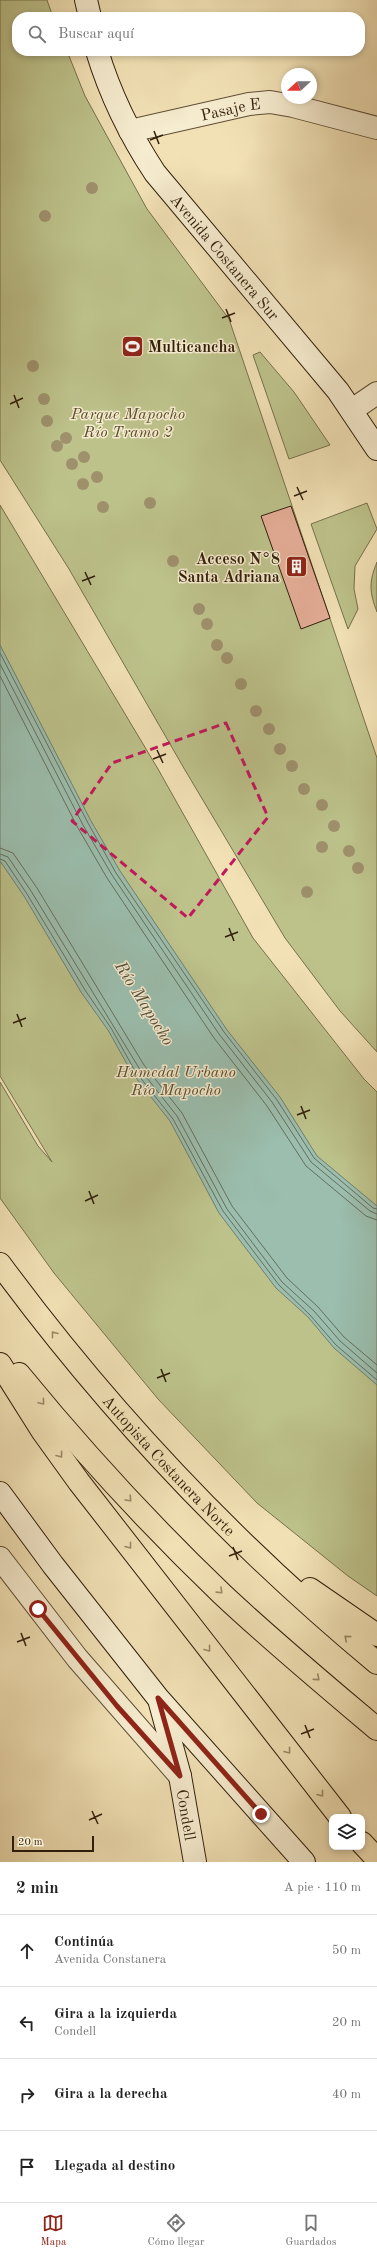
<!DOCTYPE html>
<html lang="es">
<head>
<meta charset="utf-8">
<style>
	:root { --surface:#fff; --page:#f2f2f2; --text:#222; --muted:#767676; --line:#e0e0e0; --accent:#8f2418 }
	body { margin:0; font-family:"Old Standard TT",serif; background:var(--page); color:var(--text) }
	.controls { position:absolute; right:12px; bottom:12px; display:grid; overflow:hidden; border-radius:8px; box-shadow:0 2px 6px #0003 }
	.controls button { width:36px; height:36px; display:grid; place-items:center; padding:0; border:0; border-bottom:1px solid var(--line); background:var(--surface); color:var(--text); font:20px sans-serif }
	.compass { position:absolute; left:281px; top:68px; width:36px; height:36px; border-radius:50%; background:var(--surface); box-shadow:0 2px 6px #0003; rotate:248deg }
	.scale { position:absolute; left:12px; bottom:10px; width:82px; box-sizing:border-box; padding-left:4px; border:2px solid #311e0b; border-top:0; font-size:11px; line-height:14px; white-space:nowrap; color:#311e0b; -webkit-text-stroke:3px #f6eccf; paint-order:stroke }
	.stop { position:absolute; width:12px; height:12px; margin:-9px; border:3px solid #8f2418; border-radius:50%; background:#fff }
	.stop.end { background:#8f2418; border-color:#fff; box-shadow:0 1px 4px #0008 }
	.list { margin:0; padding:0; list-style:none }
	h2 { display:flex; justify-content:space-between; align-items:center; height:52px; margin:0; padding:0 16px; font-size:17px }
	h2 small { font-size:13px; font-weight:400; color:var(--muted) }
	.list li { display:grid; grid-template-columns:26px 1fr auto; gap:12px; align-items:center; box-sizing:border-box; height:72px; padding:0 16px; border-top:1px solid var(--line) }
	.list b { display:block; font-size:15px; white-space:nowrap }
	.list p { margin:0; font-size:13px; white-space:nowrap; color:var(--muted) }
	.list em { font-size:13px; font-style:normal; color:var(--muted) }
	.icon { flex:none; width:22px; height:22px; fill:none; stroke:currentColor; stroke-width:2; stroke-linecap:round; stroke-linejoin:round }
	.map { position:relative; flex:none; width:377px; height:1862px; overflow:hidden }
	.search { position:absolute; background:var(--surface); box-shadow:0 2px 6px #0003; left:12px; right:12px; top:12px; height:44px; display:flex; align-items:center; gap:10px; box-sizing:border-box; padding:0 14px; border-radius:16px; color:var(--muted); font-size:15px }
	.sheet { height:340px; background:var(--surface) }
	nav { display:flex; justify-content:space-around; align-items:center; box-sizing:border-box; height:56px; border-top:1px solid var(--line); background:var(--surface); font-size:11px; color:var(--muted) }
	nav a { display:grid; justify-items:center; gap:2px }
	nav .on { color:var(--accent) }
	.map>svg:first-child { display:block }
	.green { fill:#bdc28b; stroke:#77704b }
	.water { fill:#9bbeae; stroke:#717e6d }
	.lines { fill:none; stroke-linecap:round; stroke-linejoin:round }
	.shore { stroke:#666e5c; stroke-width:1 }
	.building { fill:#e5ad97; stroke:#311e0b }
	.street-casing { stroke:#614f36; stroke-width:24 }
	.secondary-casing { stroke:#311e0b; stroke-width:24 }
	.highway-casing { stroke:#311e0b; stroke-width:24 }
	.street { stroke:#f6eccf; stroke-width:22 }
	.secondary { stroke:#f6eccf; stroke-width:22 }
	.highway { stroke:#f1e1b5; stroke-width:22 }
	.tree { fill:#9e916c }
	.oneway { stroke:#9b8968 }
	.route { stroke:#8f2418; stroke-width:5 }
	.marked { fill:none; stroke:#c2185b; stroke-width:3; stroke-dasharray:8 5; stroke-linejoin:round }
	.ticks { fill:none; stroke:#311e0b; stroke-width:1.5 }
	.labels { text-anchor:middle; stroke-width:3; stroke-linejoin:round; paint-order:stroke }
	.street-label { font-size:16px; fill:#311e0b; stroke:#f6eccf }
	.poi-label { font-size:16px; font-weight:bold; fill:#311e0b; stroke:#f6eccf; text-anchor:start }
	.park-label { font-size:16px; font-style:italic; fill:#5b4f31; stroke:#f6eccf }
	.water-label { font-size:17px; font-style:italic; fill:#514e3c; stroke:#f6eccf }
</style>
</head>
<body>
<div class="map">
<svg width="377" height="1862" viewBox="0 0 377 1862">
	<rect width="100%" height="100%" fill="#f1e1b5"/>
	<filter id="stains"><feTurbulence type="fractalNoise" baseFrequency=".005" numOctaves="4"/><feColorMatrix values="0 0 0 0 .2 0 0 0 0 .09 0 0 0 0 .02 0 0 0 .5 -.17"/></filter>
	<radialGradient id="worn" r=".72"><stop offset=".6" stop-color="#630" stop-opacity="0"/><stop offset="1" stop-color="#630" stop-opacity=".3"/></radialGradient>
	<g class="green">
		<polygon points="0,0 47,0 53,17 17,17 17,51 67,51 85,96 147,209 229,319 377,758 377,1052 340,1011 285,938 185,770 69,569 0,460"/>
		<polygon points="260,352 294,392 330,445 289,459 253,355"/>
		<polygon points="367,503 377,529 355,566 354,589 358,609 348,629 311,524"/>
		<polygon points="0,505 158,769 253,938 364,1079 377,1092 377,1596 348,1576 257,1503 158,1399 54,1273 0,1198 0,1082 38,1146 52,1162 0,1076"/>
		<path d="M 377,562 L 377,612 C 369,591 369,582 377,562 Z"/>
	</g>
	<polygon class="water" points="0,645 91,821 120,871 227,1030 280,1097 317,1156 377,1206 377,1385 334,1348 308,1317 276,1288 219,1213 170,1121 132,1073 108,1030 81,992 24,896 0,861"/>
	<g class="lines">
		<g class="shore">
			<polyline points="0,653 88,823 116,873 224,1032 277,1100 314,1158 373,1208 377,1209"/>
			<polyline points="0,664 83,825 112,875 219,1034 272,1102 311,1162 370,1211 377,1214"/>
			<polyline points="0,676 78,828 107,878 214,1038 267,1106 306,1166 366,1216 377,1220"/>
			<polyline points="0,848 13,853 37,888 144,1065 182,1113 232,1206 287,1278 318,1307 344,1337 377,1365"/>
			<polyline points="0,854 8,857 31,891 139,1068 177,1116 227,1209 282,1282 314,1311 340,1341 377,1373"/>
			<polyline points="0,859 5,861 27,894 85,990 111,1028 135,1071 173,1119 223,1211 279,1285 310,1315 336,1345 377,1380"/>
		</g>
	</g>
	<polygon class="building" points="291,506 330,618 301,629 261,516"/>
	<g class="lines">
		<defs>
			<g id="street">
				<path id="s1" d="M 130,131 L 249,104 L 270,102 L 293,106 L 377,128"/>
				<polyline points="352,410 377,393"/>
				<polyline points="0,1558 77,1658 180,1776"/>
			</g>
			<g id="secondary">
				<polyline points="86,0 90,17"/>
				<path id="s2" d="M 97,51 C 110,94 130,135 155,173 L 338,391 L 377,449"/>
				<polyline points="0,1493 53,1565 158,1698 304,1862"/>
				<path id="s3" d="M 160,1703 L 180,1776 L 195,1862"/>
			</g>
			<g id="highway">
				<path id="s4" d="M 0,1264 C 109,1412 236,1546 377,1663"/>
				<polyline points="0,1364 43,1432 79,1482 340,1817"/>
				<path d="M 19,1374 C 82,1451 150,1525 222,1594 C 272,1641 325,1685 377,1729"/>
				<polyline points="310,1589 377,1635"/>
				<polyline points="362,1843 377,1859"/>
			</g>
		</defs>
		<use href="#street" class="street-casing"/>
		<use href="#secondary" class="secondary-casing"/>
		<use href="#highway" class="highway-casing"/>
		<use href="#street" class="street"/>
		<use href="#secondary" class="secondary"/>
		<use href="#highway" class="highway"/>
	</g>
	<g class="tree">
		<circle cx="92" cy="188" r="6"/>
		<circle cx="45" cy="216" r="6"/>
		<circle cx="33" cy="366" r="6"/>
		<circle cx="44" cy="399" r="6"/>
		<circle cx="47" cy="421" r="6"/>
		<circle cx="66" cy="438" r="6"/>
		<circle cx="57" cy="446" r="6"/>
		<circle cx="84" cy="457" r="6"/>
		<circle cx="72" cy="464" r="6"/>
		<circle cx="97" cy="477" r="6"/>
		<circle cx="83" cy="484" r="6"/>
		<circle cx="150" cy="503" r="6"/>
		<circle cx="103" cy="507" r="6"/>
		<circle cx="173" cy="561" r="6"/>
		<circle cx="199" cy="609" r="6"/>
		<circle cx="207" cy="624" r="6"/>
		<circle cx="217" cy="645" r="6"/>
		<circle cx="227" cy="658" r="6"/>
		<circle cx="241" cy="684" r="6"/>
		<circle cx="256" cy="711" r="6"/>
		<circle cx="269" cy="729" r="6"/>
		<circle cx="280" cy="749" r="6"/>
		<circle cx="292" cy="766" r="6"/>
		<circle cx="304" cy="789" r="6"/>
		<circle cx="322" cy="805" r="6"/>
		<circle cx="334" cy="826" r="6"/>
		<circle cx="322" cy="847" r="6"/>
		<circle cx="349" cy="851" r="6"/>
		<circle cx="358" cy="868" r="6"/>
		<circle cx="307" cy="892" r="6"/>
	</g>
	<defs><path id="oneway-chevron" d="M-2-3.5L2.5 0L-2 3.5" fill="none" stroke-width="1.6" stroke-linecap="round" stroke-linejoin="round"/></defs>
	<g class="oneway">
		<use href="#oneway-chevron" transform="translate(54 1334) rotate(-128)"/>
		<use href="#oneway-chevron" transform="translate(42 1402) rotate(50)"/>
		<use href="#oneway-chevron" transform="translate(60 1455) rotate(53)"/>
		<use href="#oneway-chevron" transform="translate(129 1499) rotate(47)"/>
		<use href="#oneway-chevron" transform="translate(129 1546) rotate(52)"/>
		<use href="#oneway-chevron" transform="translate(220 1591) rotate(44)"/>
		<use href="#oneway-chevron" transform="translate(347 1638) rotate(-139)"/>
		<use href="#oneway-chevron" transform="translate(208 1649) rotate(52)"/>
		<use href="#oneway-chevron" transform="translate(317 1678) rotate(40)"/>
		<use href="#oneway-chevron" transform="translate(288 1751) rotate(52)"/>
		<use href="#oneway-chevron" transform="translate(321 1794) rotate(52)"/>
	</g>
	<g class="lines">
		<polyline class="route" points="38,1609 117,1706 180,1776 158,1698 261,1814"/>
	</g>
	<path class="marked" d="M 226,723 L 268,817 L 188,918 L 72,821 L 112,763 Z"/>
	<path class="ticks" d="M 154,131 L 159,144M 150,140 L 163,135M 226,309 L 231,322M 222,318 L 235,313M 14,395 L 19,408M 10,404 L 23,398M 297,487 L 303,500M 294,496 L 307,491M 85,572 L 91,585M 82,581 L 95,576M 157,750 L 163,763M 153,759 L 166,754M 229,928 L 234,941M 225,937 L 238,932M 17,1014 L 22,1027M 13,1023 L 26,1018M 301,1106 L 306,1119M 297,1115 L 310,1110M 89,1191 L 94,1204M 85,1201 L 98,1195M 161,1369 L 166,1382M 157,1378 L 170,1373M 233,1547 L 238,1560M 229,1556 L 242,1551M 21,1633 L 26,1646M 17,1642 L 30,1637M 305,1725 L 310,1738M 301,1734 L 314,1729M 92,1811 L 98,1824M 89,1820 L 102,1814"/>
	<defs>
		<symbol id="stadium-square" viewBox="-11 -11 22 22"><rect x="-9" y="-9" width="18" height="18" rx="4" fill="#8f2418" stroke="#f6eccf"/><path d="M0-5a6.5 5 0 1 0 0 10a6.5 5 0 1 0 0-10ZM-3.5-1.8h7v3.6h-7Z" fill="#fff"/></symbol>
		<symbol id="building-square" viewBox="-11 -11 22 22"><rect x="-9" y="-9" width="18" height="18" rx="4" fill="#8f2418" stroke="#f6eccf"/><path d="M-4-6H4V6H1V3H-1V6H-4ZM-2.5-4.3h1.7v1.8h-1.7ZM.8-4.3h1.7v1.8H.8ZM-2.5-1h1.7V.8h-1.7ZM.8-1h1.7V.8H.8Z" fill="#fff"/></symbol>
	</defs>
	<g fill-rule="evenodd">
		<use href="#stadium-square" x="120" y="334" width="25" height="25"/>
		<use href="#building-square" x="284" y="554" width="25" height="25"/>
	</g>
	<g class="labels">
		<g class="street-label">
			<text dy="6" stroke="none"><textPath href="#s1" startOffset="103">Pasaje E</textPath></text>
			<text dy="6" stroke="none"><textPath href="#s2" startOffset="245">Avenida Costanera Sur</textPath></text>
			<text dy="6" stroke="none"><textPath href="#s4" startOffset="263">Autopista Costanera Norte</textPath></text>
			<text dy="6" stroke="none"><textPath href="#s3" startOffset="115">Condell</textPath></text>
		</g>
		<g class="poi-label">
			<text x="148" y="352">Multicancha</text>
			<text x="280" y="564" text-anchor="end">Acceso N°8<tspan x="280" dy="18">Santa Adriana</tspan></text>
		</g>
		<g class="park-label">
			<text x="128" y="419">Parque Mapocho<tspan x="128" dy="18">Río Tramo 2</tspan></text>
			<text x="176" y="1077">Humedal Urbano<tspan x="176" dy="18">Río Mapocho</tspan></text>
		</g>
		<g class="water-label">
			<text transform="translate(145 1003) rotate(58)" y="6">Río Mapocho</text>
		</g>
	</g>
	<rect width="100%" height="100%" filter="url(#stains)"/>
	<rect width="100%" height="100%" fill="url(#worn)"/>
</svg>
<div class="controls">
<button><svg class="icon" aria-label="layers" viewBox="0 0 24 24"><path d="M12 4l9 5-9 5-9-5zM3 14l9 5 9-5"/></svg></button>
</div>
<svg class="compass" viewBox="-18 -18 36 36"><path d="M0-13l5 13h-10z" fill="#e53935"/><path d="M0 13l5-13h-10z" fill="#767676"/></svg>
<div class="scale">20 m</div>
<div class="stop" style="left:38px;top:1609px"></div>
<div class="stop end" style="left:261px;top:1814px"></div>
<div class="search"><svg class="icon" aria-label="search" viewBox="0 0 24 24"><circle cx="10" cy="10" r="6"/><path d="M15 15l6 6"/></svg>Buscar aquí</div>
</div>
<section class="sheet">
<h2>2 min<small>A pie · 110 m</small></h2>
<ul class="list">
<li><svg class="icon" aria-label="ahead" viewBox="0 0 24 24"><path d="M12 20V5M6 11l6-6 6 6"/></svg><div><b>Continúa</b><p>Avenida Constanera</p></div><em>50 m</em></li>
<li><svg class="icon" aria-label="left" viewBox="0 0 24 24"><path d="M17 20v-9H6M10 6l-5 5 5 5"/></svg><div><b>Gira a la izquierda</b><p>Condell</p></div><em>20 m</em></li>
<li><svg class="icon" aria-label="right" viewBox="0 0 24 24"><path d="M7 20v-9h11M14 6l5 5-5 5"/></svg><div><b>Gira a la derecha</b></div><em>40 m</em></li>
<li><svg class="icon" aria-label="arrive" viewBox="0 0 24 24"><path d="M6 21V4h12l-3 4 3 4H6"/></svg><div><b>Llegada al destino</b></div></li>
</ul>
</section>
<nav>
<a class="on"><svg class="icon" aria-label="map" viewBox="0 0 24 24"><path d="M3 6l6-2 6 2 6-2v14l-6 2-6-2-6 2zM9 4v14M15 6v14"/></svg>Mapa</a>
<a><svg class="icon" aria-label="directions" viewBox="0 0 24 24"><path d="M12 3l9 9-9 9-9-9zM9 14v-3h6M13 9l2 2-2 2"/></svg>Cómo llegar</a>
<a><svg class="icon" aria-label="saved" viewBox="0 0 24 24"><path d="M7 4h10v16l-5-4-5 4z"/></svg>Guardados</a>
</nav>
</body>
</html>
